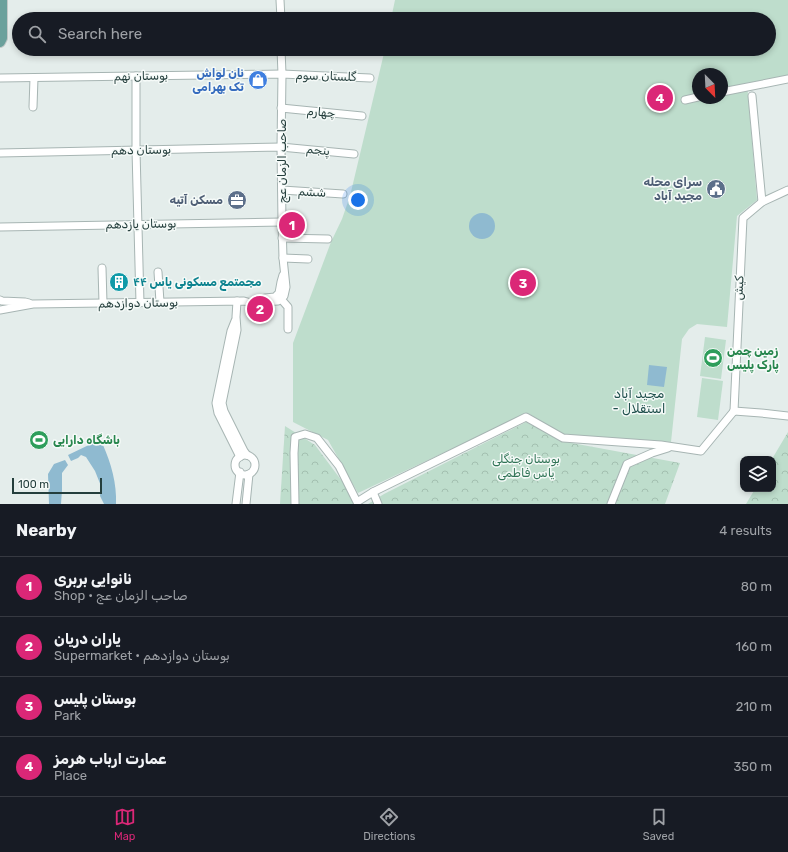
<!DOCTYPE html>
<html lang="en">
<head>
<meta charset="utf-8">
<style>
	:root { --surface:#171b24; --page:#20242c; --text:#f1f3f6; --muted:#9ea1a6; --line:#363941; --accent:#db2777 }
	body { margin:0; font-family:Rubik,"Noto Naskh Arabic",sans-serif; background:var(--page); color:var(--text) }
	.controls { position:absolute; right:12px; bottom:12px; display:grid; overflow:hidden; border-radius:8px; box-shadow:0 2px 6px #0003 }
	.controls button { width:36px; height:36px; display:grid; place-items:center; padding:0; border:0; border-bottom:1px solid var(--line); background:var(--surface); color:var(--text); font:20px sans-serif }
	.compass { position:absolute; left:692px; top:68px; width:36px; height:36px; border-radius:50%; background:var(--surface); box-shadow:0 2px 6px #0003; rotate:156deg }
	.scale { position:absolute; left:12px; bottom:10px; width:90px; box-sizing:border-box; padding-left:4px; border:2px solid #243e3c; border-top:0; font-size:11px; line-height:14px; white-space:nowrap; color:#243e3c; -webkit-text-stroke:3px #f5faf8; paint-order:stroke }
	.you { position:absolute; left:358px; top:200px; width:14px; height:14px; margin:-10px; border:3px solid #fff; border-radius:50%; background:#1a73e8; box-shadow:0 0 0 6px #1a73e833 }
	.badge { display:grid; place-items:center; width:26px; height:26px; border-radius:50%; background:var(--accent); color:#fff; font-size:13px; font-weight:700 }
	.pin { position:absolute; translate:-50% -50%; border:2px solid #fff; box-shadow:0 1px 4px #0006 }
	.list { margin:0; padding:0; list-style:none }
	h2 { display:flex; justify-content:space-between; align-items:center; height:52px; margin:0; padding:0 16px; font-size:17px }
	h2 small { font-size:13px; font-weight:400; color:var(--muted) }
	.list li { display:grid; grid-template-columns:26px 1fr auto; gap:12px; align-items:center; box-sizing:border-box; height:60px; padding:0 16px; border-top:1px solid var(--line) }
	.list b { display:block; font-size:15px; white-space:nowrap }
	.list p { margin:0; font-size:13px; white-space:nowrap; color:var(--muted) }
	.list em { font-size:13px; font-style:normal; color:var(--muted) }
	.icon { flex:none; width:22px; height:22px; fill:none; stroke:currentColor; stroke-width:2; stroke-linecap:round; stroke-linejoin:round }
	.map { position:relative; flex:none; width:788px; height:504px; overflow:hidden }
	.search { position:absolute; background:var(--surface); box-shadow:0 2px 6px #0003; left:12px; right:12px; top:12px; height:44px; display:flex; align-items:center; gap:10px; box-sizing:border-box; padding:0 14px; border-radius:22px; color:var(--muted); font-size:15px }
	.sheet { height:292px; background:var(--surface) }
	nav { display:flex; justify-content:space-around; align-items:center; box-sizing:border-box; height:56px; border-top:1px solid var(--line); background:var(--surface); font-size:11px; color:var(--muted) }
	nav a { display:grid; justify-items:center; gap:2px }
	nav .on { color:var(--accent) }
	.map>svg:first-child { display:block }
	.green { fill:#beddcc; fill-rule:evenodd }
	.forest { fill:url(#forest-crowns) }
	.water { fill:#8fbad0 }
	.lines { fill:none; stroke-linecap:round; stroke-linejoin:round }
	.minor-casing { stroke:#a7b5b3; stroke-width:9 }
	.primary-casing { stroke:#c2c9c8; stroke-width:12 }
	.minor { stroke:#fff; stroke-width:7 }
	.primary { stroke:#6ba19c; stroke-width:10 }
	.labels { text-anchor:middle; stroke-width:3; stroke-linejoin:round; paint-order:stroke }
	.shop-label { font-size:12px; font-weight:bold; fill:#366cbe; stroke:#f5faf8; text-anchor:end }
	.street-label { font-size:12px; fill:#243e3c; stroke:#f5faf8 }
	.service-label { font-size:12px; font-weight:bold; fill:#4e5e75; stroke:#f5faf8; text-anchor:end }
	.culture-label { font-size:12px; font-weight:bold; fill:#0d838f; stroke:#f5faf8; text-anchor:start }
	.leisure-label { font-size:12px; font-weight:bold; fill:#27864d; stroke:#f5faf8; text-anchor:start }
	.park-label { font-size:12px; fill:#307456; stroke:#f5faf8 }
	.neighbourhood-label { font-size:13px; fill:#20504d; stroke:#f5faf8 }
</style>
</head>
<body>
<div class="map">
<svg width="788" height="504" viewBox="0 0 788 504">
	<defs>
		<pattern id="forest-crowns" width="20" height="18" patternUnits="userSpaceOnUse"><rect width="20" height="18" fill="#beddcc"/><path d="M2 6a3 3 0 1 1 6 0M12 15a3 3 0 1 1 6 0" fill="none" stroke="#a3bfb0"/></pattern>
	</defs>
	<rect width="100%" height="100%" fill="#e4edeb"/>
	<g class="green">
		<path d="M 395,0 L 788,0 L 788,76 L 747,83 L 757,200 L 737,216 L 727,327 L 697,324 L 689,329 L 682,339 L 671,442 L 563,435 L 528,413 L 358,493 L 328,440 L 293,422 L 293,343 L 331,242 L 342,219 L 350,196 L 385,49 L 769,49 L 769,19 L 391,19 ZM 698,74 L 722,74 L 722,98 L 698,98 Z"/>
		<polygon points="705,337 726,340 721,379 700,376"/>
		<polygon points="702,378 723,381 718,420 697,417"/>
	</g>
	<g class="forest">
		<polygon points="526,422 561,441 680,463 665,504 368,504 384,494"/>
		<polygon points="285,426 315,445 359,504 280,504"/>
		<polygon points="788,432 788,504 746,504 755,489 773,489 773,459 772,459"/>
	</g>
	<g class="water">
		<circle cx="482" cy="226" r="13"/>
		<polygon points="649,365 667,367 664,387 647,385"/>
		<path d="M 93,443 L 103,445 C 111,463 117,484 116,504 L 104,504 L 100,496 L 101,486 L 95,471 L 86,457 L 81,455 L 78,458 L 71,461 L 68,455 Z"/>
		<polygon points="65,460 68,465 62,473 62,490 61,504 49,504 48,474 54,464"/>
	</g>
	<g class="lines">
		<defs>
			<g id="minor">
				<polyline points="280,0 281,19"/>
				<polyline points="136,76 136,150 140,303"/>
				<polyline points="0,78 282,74 370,78"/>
				<polyline points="722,92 788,79"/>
				<polyline points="752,96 762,202"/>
				<polyline points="685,100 698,97"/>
				<polyline points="33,107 34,78"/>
				<polyline points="281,108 362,116"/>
				<polyline points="0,153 281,147 354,154"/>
				<polyline points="282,190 343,194"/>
				<polyline points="0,227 282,222"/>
				<polyline points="282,238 328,239"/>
				<polyline points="283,258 308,259"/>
				<polyline points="102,268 103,303"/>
				<polyline points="158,272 160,302"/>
				<polyline points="265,298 275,297 279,293 281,282 283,275"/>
				<polyline points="281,299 288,307 288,329"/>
				<polyline points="0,300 2,301 25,302 29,303"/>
				<polyline points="237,301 236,317 237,330 222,403 224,411 244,451 247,455"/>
				<polyline points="0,310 33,304 244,301 251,303 278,301 284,296 286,287 283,258 282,222 281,147 282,74 281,49"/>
				<polyline points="235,321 231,331 216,403 218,413 240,457"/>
				<polyline points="734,411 743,218 762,202 788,190"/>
				<polyline points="734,411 761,413 788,416"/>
				<circle cx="245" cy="465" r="10"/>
				<polyline points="373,492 526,417 563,438 661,445 701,451 734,411"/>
				<polyline points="236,504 240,472"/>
				<polyline points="246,504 249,474"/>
				<polyline points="295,504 294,453 295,437 305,434 317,438 339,466 357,502 373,492 378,504"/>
				<polyline points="611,504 627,464 652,453 668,448"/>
			</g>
			<polyline id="primary" points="0,42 2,38 2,0"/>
		</defs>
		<use href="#minor" class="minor-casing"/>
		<use href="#primary" class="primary-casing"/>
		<use href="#minor" class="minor"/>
		<use href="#primary" class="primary"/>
	</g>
	<defs>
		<symbol id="shop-disc" viewBox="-11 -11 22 22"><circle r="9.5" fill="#3f7fe0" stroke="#f5faf8"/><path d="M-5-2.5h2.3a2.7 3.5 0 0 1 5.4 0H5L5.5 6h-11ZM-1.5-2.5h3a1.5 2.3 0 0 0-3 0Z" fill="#fff"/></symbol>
		<symbol id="civic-disc" viewBox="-11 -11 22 22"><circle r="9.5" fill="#5c6f8a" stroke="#f5faf8"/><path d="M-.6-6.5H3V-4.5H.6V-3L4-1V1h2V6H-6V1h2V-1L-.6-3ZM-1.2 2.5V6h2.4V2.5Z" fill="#fff"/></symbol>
		<symbol id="office-disc" viewBox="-11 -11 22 22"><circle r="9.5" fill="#5c6f8a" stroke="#f5faf8"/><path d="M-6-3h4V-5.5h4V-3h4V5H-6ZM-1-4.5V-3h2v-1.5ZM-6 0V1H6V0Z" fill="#fff"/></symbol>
		<symbol id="building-disc" viewBox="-11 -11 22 22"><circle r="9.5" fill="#0f9aa8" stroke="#f5faf8"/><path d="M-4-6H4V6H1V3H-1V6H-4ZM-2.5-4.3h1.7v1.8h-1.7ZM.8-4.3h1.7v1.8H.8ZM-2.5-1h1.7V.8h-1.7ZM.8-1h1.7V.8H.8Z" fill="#fff"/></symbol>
		<symbol id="stadium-disc" viewBox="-11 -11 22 22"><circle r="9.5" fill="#2e9e5b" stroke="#f5faf8"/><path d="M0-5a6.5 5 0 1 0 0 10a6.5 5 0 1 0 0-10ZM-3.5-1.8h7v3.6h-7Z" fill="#fff"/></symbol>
	</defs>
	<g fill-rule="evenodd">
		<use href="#shop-disc" x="247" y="69" width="22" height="22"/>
		<use href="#civic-disc" x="705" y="178" width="22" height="22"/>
		<use href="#office-disc" x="226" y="189" width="22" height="22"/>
		<use href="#building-disc" x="108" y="271" width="22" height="22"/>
		<use href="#stadium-disc" x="702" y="347" width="22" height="22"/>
		<use href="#stadium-disc" x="28" y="429" width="22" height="22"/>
	</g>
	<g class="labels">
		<g class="shop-label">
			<text x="244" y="77">نان‌ لواش‌<tspan x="244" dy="14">تک‌ بهرامی</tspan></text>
		</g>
		<g class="street-label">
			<text transform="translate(141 76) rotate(-1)" y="4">بوستان نهم</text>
			<text transform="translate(326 76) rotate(2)" y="4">گلستان سوم</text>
			<text transform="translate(321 112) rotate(5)" y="4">چهارم</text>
			<text transform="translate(141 150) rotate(-1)" y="4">بوستان دهم</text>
			<text transform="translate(318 150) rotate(6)" y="4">پنجم</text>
			<text transform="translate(282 161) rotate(-90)" y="4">صاحب الزمان عج</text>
			<text transform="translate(312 192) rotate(3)" y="4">ششم</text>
			<text transform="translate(141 224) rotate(-1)" y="4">بوستان یازدهم</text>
			<text transform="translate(739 288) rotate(-87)" y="4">کیش</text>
			<text transform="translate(138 303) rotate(-1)" y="4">بوستان دوازدهم</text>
		</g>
		<g class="service-label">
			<text x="702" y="186">سرای محله<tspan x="702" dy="14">مجید آباد</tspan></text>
			<text x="223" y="204">مسکن آتیه</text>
		</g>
		<g class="culture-label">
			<text x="133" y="286">مجمتمع مسکونی یاس ۴۴</text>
		</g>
		<g class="leisure-label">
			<text x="727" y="355">زمین چمن<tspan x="727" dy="14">پارک پلیس</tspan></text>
			<text x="53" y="444">باشگاه دارایی</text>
		</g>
		<g class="park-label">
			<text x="526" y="463">بوستان جنگلی<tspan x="526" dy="14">یاس فاطمی</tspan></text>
		</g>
		<g class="neighbourhood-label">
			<text x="639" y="398">مجید آباد<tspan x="639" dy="15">- استقلال</tspan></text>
		</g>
	</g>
</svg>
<div class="controls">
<button><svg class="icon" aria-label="layers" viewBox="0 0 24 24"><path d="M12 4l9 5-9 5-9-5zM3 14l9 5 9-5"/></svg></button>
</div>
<svg class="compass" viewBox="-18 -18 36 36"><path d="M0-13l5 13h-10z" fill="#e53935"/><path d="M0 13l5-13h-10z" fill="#9ea1a6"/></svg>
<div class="scale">100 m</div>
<div class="you"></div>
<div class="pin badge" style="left:292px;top:225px">1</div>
<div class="pin badge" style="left:260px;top:309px">2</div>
<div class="pin badge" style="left:523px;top:283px">3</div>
<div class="pin badge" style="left:660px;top:98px">4</div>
<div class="search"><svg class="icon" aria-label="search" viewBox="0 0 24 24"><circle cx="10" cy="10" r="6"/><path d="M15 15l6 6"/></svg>Search here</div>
</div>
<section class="sheet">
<h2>Nearby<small>4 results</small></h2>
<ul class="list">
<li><span class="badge">1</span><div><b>نانوایی بربری</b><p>Shop · صاحب الزمان عج</p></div><em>80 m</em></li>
<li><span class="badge">2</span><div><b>یاران دریان</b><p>Supermarket · بوستان دوازدهم</p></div><em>160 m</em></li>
<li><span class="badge">3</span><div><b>بوستان پلیس</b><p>Park</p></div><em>210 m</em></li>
<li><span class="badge">4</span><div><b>عمارت ارباب هرمز</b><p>Place</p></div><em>350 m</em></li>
</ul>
</section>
<nav>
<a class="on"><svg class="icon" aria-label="map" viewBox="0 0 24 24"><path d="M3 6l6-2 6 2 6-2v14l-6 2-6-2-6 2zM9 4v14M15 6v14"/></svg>Map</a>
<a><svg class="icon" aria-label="directions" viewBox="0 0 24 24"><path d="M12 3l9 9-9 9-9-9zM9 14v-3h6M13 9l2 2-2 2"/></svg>Directions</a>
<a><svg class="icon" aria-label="saved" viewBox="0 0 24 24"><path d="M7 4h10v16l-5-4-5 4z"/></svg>Saved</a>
</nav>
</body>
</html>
